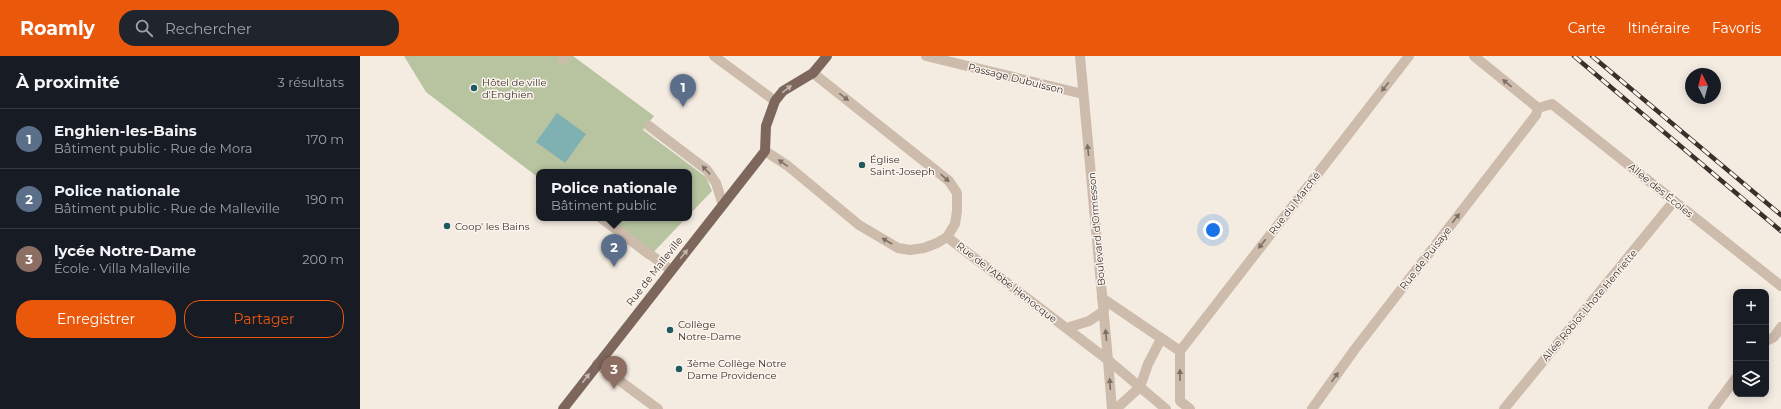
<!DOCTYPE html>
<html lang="fr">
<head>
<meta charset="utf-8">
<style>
	:root { --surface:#171b24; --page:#20242c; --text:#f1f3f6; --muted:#9ea1a6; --line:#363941; --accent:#ea580c }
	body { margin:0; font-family:Montserrat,sans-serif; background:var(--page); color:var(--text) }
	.controls { position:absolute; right:12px; bottom:12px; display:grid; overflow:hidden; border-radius:8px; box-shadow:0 2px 10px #0003 }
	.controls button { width:36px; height:36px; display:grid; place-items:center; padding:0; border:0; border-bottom:1px solid var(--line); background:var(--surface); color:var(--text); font:20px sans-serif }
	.compass { position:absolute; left:1325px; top:12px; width:36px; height:36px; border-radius:50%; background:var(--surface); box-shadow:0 2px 10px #0003; rotate:354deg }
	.you { position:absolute; left:853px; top:174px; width:14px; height:14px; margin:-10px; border:3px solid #fff; border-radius:50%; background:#1a73e8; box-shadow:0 0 0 6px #1a73e833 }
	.badge { display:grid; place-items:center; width:26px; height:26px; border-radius:50%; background:var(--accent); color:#fff; font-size:13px; font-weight:700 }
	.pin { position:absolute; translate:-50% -33px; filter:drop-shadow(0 1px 2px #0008) }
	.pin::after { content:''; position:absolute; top:21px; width:14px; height:12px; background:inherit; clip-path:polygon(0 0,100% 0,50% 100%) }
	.popup { position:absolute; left:176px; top:113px; width:156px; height:52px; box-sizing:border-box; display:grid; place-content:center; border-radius:8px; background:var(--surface); filter:drop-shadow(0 1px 3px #0005); font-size:13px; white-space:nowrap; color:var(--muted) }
	.popup b { font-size:15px; color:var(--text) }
	.popup::after { content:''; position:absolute; left:50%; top:100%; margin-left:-8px; border:8px solid transparent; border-top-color:var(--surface) }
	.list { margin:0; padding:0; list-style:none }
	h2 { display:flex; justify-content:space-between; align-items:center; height:52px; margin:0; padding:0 16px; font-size:17px }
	h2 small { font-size:13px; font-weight:400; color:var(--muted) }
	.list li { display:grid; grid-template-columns:26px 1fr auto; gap:12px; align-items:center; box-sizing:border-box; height:60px; padding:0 16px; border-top:1px solid var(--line) }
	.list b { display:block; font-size:15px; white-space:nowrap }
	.list p { margin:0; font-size:13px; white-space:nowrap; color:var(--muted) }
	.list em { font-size:13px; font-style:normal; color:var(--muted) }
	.actions { display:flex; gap:8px; padding:12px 16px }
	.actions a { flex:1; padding:9px 0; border:1px solid var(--accent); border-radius:16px; text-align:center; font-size:14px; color:var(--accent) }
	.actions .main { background:var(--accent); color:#fff }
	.icon { flex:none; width:22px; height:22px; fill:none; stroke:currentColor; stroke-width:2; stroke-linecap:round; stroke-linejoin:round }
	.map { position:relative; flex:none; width:1421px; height:353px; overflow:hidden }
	header { display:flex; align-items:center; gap:24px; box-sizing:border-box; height:56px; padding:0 20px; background:var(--accent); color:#fff }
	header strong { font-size:19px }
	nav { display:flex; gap:22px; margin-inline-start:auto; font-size:14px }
	.search { width:280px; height:36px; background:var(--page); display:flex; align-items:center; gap:10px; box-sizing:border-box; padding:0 14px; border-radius:16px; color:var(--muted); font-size:15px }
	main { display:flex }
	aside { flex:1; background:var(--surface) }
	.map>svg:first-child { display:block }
	.green { fill:#b8c4a0 }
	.water { fill:#7fb0b2 }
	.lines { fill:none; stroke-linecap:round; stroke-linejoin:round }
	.minor { stroke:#cdbbac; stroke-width:10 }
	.major { stroke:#7d675c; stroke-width:10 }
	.rail-casing { stroke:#3b302b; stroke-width:4.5 }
	.rail { stroke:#fbf5ee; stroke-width:3; stroke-dasharray:9; stroke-linecap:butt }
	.oneway { fill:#7d6f65 }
	.oneway2 { fill:#c2b5ac }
	.poi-dot { fill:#1f5a5e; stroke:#fbf5ee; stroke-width:1.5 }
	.labels { text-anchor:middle; stroke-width:3; stroke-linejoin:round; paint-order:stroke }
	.street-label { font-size:10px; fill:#3b302b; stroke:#fbf5ee }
	.poi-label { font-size:10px; fill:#3b302b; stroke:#fbf5ee; text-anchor:start }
</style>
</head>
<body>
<header>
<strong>Roamly</strong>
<div class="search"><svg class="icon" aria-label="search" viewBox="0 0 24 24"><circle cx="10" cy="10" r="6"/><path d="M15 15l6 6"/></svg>Rechercher</div>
<nav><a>Carte</a><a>Itinéraire</a><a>Favoris</a></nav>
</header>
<main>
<aside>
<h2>À proximité<small>3 résultats</small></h2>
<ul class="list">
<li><span class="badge" style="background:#5c6f8a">1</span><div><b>Enghien-les-Bains</b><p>Bâtiment public · Rue de Mora</p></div><em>170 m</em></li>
<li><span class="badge" style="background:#5c6f8a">2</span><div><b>Police nationale</b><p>Bâtiment public · Rue de Malleville</p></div><em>190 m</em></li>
<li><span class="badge" style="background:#8d6e63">3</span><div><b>lycée Notre-Dame</b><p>École · Villa Malleville</p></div><em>200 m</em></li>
</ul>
<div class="actions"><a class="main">Enregistrer</a><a>Partager</a></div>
</aside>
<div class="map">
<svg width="1421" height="353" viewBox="0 0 1421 353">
	<rect width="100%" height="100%" fill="#f4ebe1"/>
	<g class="green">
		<polygon points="44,0 213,0 294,60 283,74 346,121 352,135 329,159 329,116 179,116 179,122 66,36"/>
		<polygon points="233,162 326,162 287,203"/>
	</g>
	<polygon class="water" points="197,57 226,78 205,107 176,86"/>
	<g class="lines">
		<g class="minor">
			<polyline points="354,0 415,45"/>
			<polyline points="566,0 723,38"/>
			<polyline points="720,0 748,304 806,353"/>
			<polyline points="1114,0 1178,52"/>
			<polyline points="203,3 205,0"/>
			<polyline points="1178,52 1192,48 1421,230"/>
			<polyline points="289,70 347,114 356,127 363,149"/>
			<polyline points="405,95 428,110 499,169 538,192 550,194 564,192 577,187 587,181 595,168 597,155 597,137 589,125 453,17"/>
			<polyline points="241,162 311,214"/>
			<polyline points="587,181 748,304 752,353"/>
			<polyline points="742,242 820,295 820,345 830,353"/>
			<polyline points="707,272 729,265 744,255"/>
			<polyline points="1406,285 1414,281 1421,271"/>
			<polyline points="820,295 1049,0"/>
			<polyline points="237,308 298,353"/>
			<polyline points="780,331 788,308 801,283"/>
			<polyline points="756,353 780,331"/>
			<polyline points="952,353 995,293 1176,59 1178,52"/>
			<polyline points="1144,353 1314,145"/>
			<polyline points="1353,353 1376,322"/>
		</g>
		<polyline class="major" points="203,353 405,95 406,70 415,45 423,35 453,17 467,0"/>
		<defs>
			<g id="rail">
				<polyline points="1214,0 1421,175"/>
				<polyline points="1232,0 1421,159"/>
			</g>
		</defs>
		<use href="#rail" class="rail-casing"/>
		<use href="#rail" class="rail"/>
	</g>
	<defs><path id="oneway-solid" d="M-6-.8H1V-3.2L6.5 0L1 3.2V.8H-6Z"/></defs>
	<g class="oneway">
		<use href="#oneway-solid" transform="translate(1147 27) rotate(-141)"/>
		<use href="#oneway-solid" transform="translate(1025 31) rotate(128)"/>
		<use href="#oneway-solid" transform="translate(484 41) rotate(38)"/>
		<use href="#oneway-solid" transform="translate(728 94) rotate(-96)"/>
		<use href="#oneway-solid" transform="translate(423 107) rotate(-145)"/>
		<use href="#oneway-solid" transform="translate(346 114) rotate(-133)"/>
		<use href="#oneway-solid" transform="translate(585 122) rotate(42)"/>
		<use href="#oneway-solid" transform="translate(1096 162) rotate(-52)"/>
		<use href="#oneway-solid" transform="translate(527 185) rotate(-150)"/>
		<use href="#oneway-solid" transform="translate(902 188) rotate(128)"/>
		<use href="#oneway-solid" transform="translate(746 279) rotate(-95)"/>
		<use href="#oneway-solid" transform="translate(820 319) rotate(-91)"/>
		<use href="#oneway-solid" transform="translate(975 321) rotate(-54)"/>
		<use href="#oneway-solid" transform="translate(750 328) rotate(-94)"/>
	</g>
	<g class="oneway2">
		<use href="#oneway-solid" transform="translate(427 33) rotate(-38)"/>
		<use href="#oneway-solid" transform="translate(324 198) rotate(-51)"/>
		<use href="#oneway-solid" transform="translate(226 322) rotate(-53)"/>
	</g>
	<g class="poi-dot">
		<circle cx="114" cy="32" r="4"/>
		<circle cx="502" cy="109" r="4"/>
		<circle cx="87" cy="170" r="4"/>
		<circle cx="310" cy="274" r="4"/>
		<circle cx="319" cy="313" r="4"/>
	</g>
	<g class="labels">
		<g class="street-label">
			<text transform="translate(656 22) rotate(14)" y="4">Passage Dubuisson</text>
			<text transform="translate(1301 134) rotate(39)" y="4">Allée des Écoles</text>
			<text transform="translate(934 147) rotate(-52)" y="4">Rue du Marché</text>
			<text transform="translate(736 173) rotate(-95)" y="4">Boulevard d'Ormesson</text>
			<text transform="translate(1065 202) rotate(-52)" y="4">Rue de Puisaye</text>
			<text transform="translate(294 215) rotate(-52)" y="4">Rue de Malleville</text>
			<text transform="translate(647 226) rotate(38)" y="4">Rue de l'Abbé Henocque</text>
			<text transform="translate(1229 249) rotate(-50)" y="4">Allée Roblot Lhote Henriette</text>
		</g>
		<g class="poi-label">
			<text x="122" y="30">Hôtel de ville<tspan x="122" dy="12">d'Enghien</tspan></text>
			<text x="510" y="107">Église<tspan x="510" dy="12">Saint-Joseph</tspan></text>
			<text x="95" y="174">Coop' les Bains</text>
			<text x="318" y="272">Collège<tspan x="318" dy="12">Notre-Dame</tspan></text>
			<text x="327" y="311">3ème Collège Notre<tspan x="327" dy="12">Dame Providence</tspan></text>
		</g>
	</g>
</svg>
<div class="controls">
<button>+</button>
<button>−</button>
<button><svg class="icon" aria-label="layers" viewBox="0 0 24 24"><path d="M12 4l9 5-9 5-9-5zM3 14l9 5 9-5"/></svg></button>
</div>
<svg class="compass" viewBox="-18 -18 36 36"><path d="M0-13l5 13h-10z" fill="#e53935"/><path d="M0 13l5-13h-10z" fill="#9ea1a6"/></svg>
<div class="you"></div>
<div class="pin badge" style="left:323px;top:51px;background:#5c6f8a">1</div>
<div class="pin badge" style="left:254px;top:211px;background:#5c6f8a">2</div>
<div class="popup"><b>Police nationale</b>Bâtiment public</div>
<div class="pin badge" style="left:254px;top:333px;background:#8d6e63">3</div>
</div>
</main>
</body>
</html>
